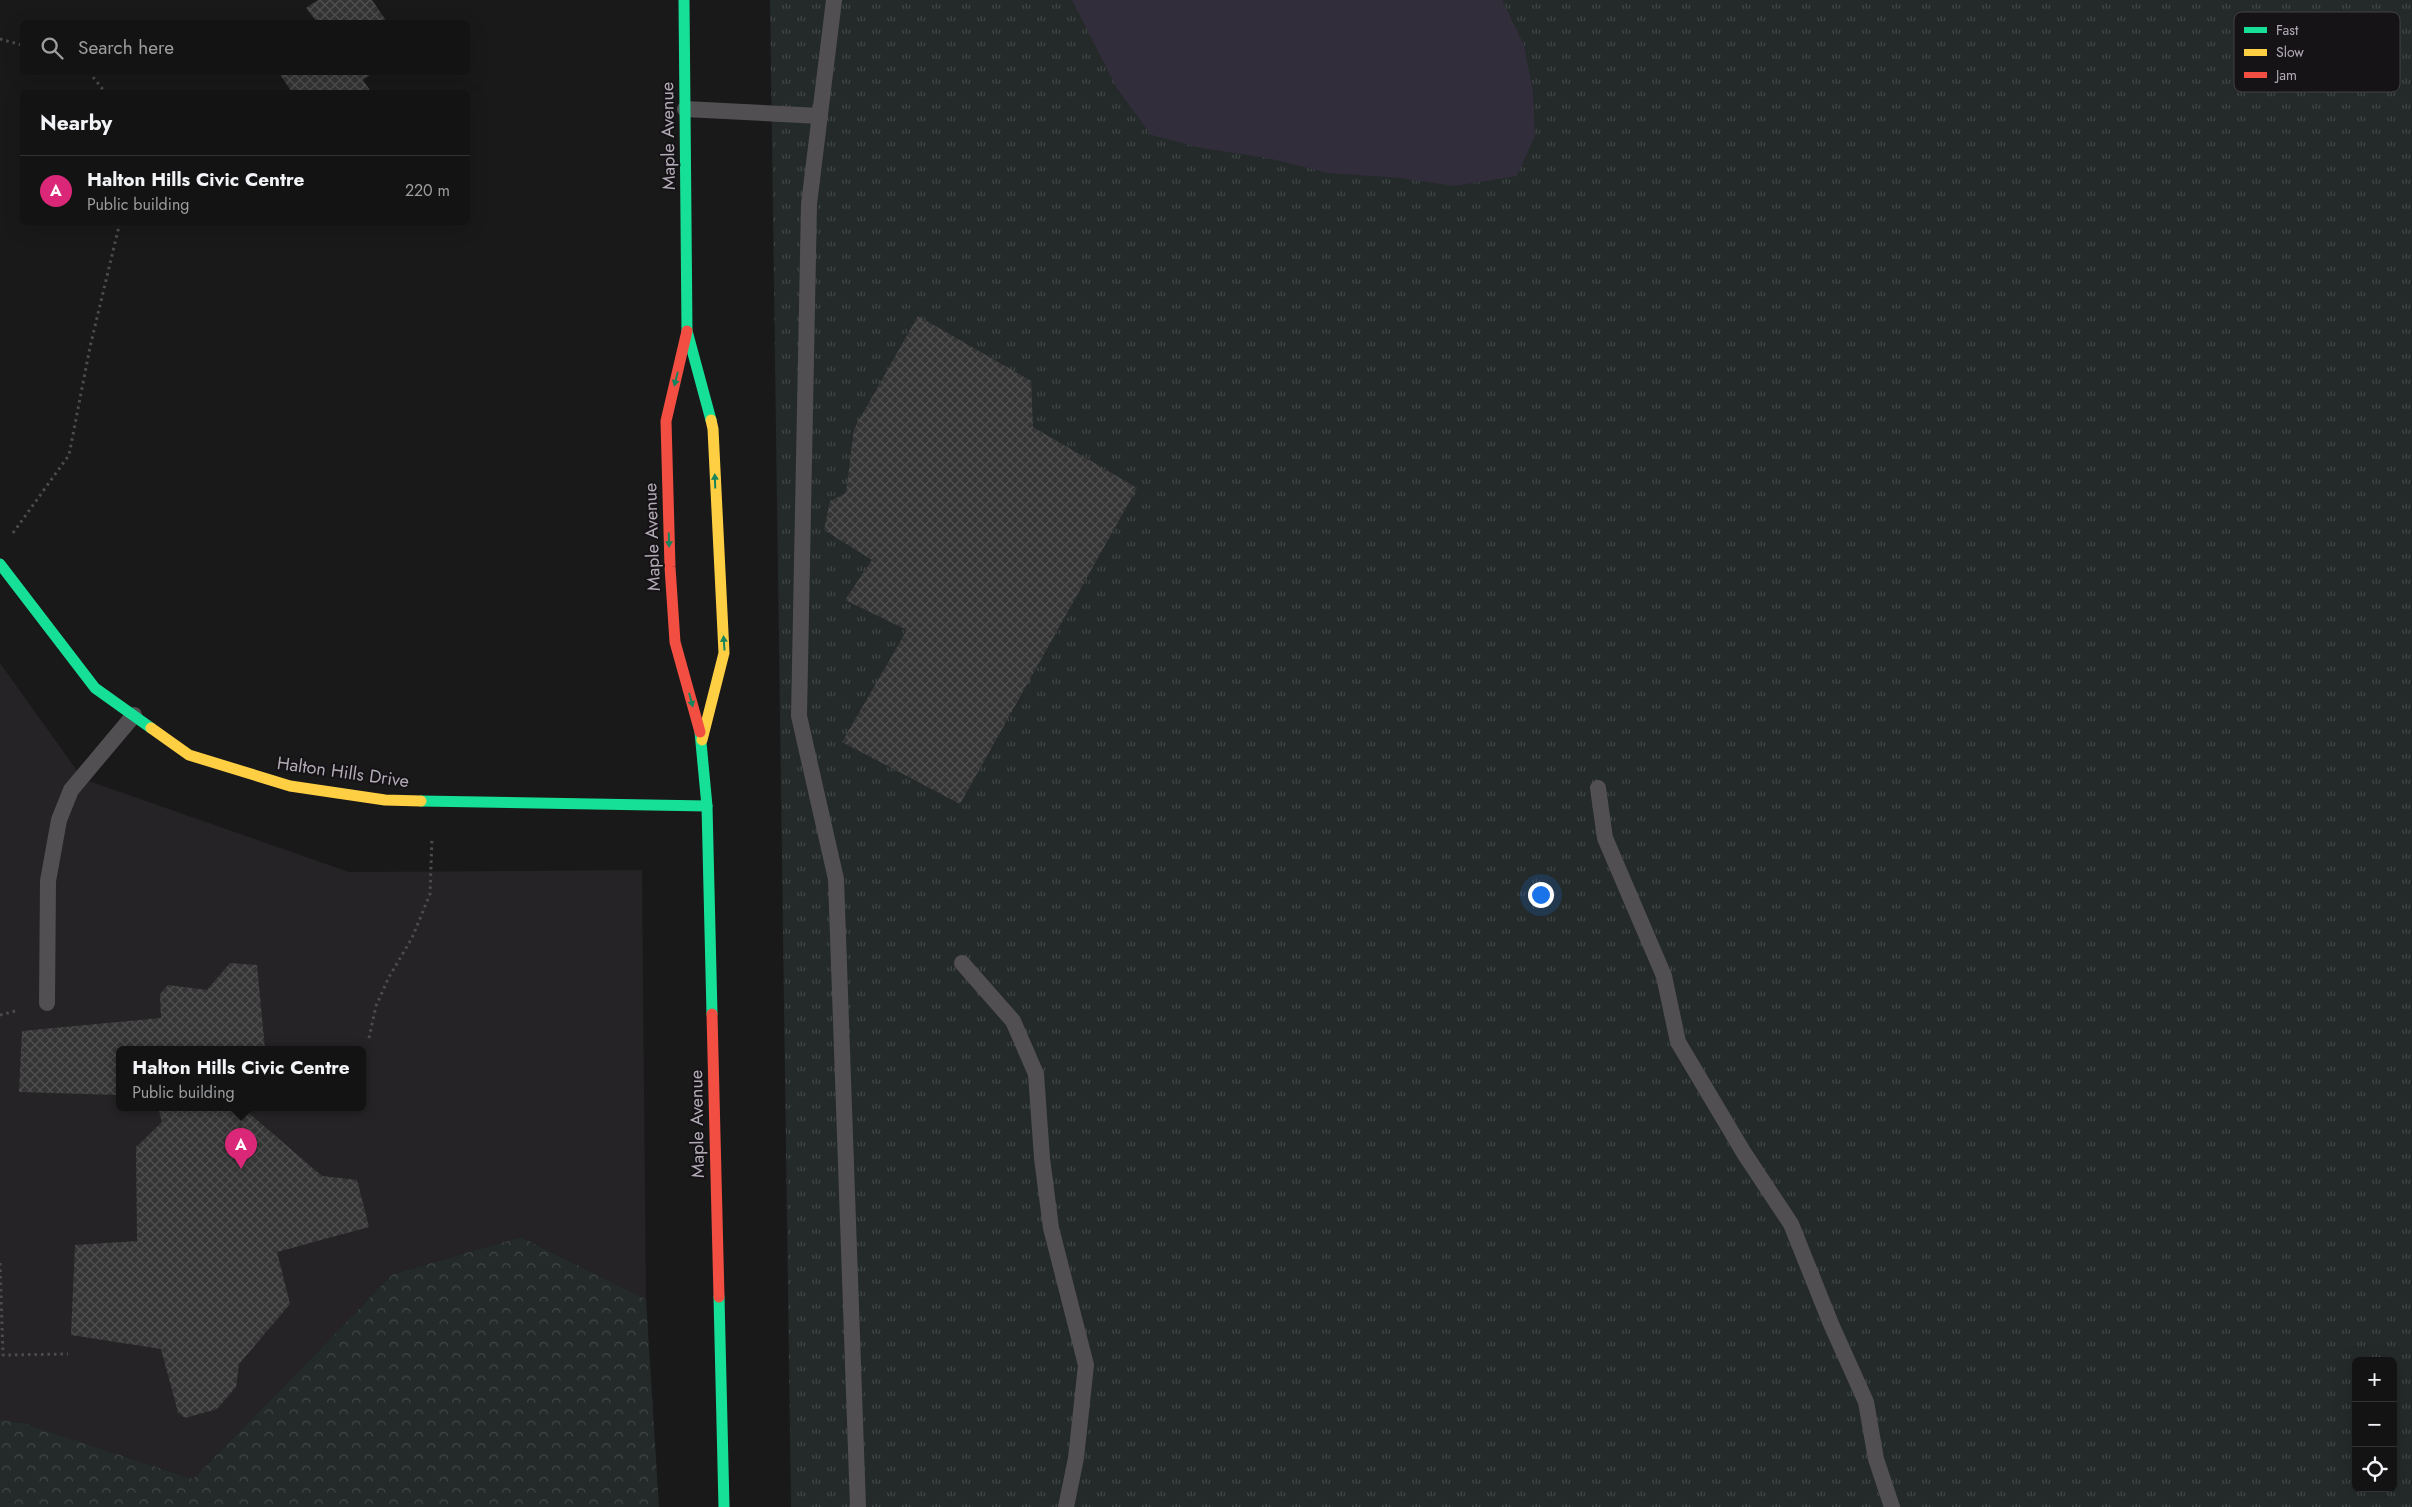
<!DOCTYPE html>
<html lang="en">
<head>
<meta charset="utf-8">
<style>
	:root { --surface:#131313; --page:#1c1c1c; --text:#f1f3f6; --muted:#9d9ea0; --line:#323233; --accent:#db2777 }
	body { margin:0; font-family:Jost,sans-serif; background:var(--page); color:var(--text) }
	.controls { position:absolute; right:15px; bottom:15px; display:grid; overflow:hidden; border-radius:8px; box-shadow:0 5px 20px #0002 }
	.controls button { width:45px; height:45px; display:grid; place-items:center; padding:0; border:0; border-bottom:1px solid var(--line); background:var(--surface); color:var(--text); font:25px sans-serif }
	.you { position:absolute; left:1540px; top:894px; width:18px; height:18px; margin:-12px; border:4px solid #fff; border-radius:50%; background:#1a73e8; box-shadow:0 0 0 8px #1a73e833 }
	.badge { display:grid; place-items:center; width:32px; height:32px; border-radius:50%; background:var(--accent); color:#fff; font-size:16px; font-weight:700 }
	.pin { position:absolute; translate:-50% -41px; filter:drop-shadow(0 1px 2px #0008) }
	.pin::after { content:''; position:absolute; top:26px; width:18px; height:15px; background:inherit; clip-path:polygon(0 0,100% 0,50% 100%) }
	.popup { position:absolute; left:116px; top:1046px; width:250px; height:65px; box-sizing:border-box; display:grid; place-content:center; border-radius:8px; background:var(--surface); filter:drop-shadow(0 1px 4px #0005); font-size:16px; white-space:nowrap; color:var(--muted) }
	.popup b { font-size:19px; color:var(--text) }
	.popup::after { content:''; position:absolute; left:50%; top:100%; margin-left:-10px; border:10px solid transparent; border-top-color:var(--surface) }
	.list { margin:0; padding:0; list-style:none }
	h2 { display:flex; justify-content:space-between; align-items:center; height:65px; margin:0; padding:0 20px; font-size:21px }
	h2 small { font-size:16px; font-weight:400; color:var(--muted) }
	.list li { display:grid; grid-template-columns:32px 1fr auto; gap:15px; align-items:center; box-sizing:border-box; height:70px; padding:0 20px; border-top:1px solid var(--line) }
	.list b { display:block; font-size:19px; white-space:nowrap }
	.list p { margin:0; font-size:16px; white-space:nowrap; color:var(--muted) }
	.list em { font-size:16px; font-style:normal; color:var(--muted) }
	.icon { flex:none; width:28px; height:28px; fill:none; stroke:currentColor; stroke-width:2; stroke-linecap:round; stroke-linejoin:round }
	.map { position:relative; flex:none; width:2412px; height:1507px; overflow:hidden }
	.search { position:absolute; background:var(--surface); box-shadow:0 5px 20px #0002; left:20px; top:20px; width:450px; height:55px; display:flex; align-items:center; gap:12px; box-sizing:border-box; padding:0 18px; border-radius:8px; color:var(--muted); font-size:19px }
	.panel { position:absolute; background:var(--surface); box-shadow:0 5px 20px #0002; left:20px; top:90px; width:450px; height:135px; border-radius:8px }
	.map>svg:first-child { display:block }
	.built { fill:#252325; fill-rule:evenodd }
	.grass { fill:url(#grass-tufts); fill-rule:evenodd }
	.forest { fill:url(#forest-crowns) }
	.water { fill:#322d3b }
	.building { fill:url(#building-cross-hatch) }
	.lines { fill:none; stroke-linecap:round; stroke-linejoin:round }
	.path { stroke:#4d4b4e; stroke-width:3; stroke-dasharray:2.5 4; stroke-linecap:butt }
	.lane { stroke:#524f53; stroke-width:16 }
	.fast { stroke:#16e098; stroke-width:11 }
	.slow { stroke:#ffcf43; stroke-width:11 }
	.jam { stroke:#f24e42; stroke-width:11 }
	.oneway { fill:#16845d }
	.labels { text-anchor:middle; stroke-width:4; stroke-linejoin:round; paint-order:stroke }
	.street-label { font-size:18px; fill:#b4acb9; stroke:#151315 }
	.key { fill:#151315; stroke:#454146; stroke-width:1 }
	.key-label { font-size:14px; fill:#b4acb9 }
</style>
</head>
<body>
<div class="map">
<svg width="2412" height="1507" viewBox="0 0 2412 1507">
	<defs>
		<pattern id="grass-tufts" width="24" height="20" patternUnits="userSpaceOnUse" patternTransform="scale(1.25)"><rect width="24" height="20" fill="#232a29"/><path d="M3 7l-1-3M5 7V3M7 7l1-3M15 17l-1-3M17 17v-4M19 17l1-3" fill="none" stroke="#414646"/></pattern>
		<pattern id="forest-crowns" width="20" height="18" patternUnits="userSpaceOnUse" patternTransform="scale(1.25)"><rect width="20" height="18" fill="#232a29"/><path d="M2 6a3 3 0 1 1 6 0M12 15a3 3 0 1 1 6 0" fill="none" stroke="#414646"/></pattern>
		<pattern id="building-cross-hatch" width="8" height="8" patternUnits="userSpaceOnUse" patternTransform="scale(1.25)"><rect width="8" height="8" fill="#363536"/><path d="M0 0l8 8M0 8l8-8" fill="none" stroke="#515051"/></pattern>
	</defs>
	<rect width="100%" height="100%" fill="#191919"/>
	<path class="built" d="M 0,663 L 83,779 L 349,872 L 642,870 L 646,1299 L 521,1237 L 393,1274 L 193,1479 L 24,1423 L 0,1420 ZM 120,1050 L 362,1050 L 362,1108 L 120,1108 Z"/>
	<path class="grass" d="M 770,0 L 2412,0 L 2412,1507 L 791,1507 ZM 2356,1361 L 2393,1361 L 2393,1488 L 2356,1488 Z"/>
	<polygon class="forest" points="521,1237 646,1299 659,1507 0,1507 0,1420 24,1423 193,1479 393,1274"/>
	<polygon class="water" points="1072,0 1502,0 1524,45 1533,92 1535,136 1517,176 1454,186 1400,178 1328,173 1267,158 1201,148 1151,135 1116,87"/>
	<g class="building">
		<polygon points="318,0 372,0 387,22 317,22 306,8"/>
		<polygon points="278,72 374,72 363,80 371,92 292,92"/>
		<polygon points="918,316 1031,381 1033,427 1137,488 960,804 842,742 907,630 845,600 872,560 824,530 830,501 846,493 854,429"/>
		<polygon points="230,963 257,965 265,1050 120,1050 120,1095 19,1092 22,1031 161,1018 160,994 168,985 207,990"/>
		<polygon points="158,1108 243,1108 322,1176 357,1180 369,1227 277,1252 290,1304 239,1364 236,1387 217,1409 185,1418 178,1412 161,1349 71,1335 75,1245 137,1241 136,1147 162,1122"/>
	</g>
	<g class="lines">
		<g class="path">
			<polyline points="0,39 22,45"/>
			<polyline points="89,72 105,92"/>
			<polyline points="13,533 69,455 90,347 120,222"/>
			<polyline points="0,1015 19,1010"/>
			<polyline points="369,1038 376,1006 389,977 412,938 430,894 432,837"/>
			<polyline points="0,1263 3,1355 68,1354"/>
		</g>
		<g class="lane">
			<polyline points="834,0 809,204 799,716 836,879 858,1507"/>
			<polyline points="685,109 820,116"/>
			<polyline points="1598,788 1605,838 1664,976 1678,1042 1744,1153 1791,1224 1831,1324 1866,1402 1876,1459 1892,1507"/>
			<polyline points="962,963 1013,1021 1036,1074 1042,1158 1051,1228 1086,1365 1076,1458 1066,1507"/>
			<polyline points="47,1003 48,881 59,820 71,790 134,715"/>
		</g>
		<g class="fast">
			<polyline points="684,0 687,331 711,420"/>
			<polyline points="0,564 95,688 151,728"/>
			<polyline points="700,732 707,806 712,1014"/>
			<polyline points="421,801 707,806"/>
			<polyline points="719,1297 724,1507"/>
		</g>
		<g class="slow">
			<polyline points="151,728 189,755 290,786 385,800 421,801"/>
			<polyline points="702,740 724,653 713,429 711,420"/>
		</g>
		<g class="jam">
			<polyline points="687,331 666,421 670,567 675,642 700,732"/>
			<polyline points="712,1014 719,1297"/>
		</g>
	</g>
	<defs><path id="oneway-solid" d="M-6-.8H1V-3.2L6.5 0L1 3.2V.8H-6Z" transform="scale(1.25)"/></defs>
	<g class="oneway">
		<use href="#oneway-solid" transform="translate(676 379) rotate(104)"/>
		<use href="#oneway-solid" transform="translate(715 481) rotate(-92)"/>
		<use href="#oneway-solid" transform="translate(669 540) rotate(88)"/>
		<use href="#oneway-solid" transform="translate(724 643) rotate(-94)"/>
		<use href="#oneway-solid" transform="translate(691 700) rotate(75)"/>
	</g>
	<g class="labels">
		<g class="street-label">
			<text transform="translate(668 136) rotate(-91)" y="6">Maple Avenue</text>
			<text transform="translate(652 537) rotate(-92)" y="6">Maple Avenue</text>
			<text transform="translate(343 772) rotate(8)" y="6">Halton Hills Drive</text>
			<text transform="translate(697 1124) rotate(-91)" y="6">Maple Avenue</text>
		</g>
	</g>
	<rect x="2234" y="12" width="166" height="80" rx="8" class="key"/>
	<rect x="2244" y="27" width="23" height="6" fill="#16e098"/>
	<rect x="2244" y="49" width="23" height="7" fill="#ffcf43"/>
	<rect x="2244" y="72" width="23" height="6" fill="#f24e42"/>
	<g class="key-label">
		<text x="2276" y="35">Fast</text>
		<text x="2276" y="57">Slow</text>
		<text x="2276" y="80">Jam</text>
	</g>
</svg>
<div class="controls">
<button>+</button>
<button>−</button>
<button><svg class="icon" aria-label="locate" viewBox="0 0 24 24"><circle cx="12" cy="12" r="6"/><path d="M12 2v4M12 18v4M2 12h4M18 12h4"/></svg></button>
</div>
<div class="you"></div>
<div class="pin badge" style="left:241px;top:1169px">A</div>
<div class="popup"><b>Halton Hills Civic Centre</b>Public building</div>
<div class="search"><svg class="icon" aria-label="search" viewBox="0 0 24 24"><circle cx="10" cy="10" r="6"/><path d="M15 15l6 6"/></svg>Search here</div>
<section class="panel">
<h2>Nearby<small></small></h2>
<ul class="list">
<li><span class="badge">A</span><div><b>Halton Hills Civic Centre</b><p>Public building</p></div><em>220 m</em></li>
</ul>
</section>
</div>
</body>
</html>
